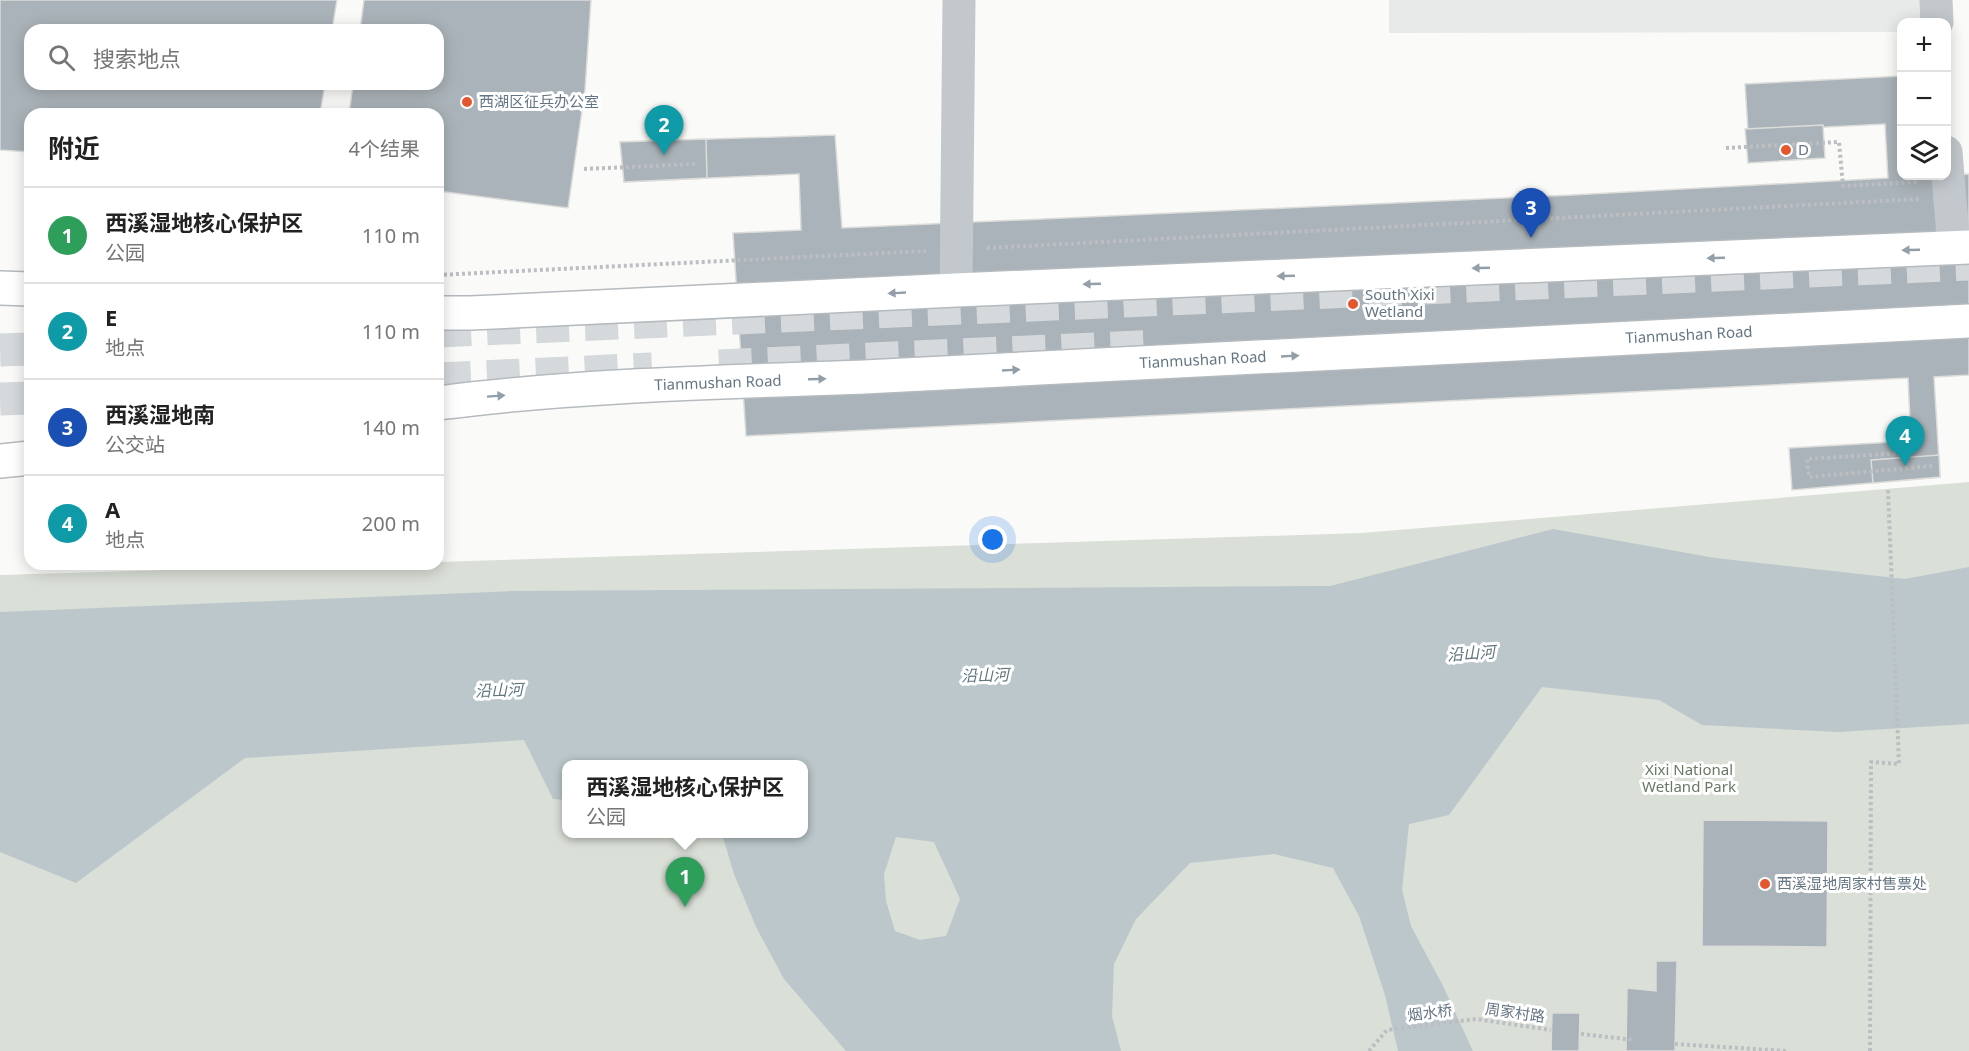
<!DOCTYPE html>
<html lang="zh">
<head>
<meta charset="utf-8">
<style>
	:root { --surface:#fff; --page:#f2f2f2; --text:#222; --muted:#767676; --line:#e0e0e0; --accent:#db2777 }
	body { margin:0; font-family:"Noto Sans","Noto Sans SC",sans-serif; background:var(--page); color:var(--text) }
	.controls { position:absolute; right:18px; top:18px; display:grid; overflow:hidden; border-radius:12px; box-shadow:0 3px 15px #0003 }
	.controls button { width:54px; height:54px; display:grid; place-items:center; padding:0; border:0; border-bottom:2px solid var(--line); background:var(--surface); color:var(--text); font:30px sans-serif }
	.you { position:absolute; left:993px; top:540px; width:21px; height:21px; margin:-15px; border:4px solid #fff; border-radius:50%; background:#1a73e8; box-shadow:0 0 0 9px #1a73e833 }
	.badge { display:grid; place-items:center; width:39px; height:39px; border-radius:50%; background:var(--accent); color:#fff; font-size:20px; font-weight:700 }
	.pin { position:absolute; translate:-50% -50px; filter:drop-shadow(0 2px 3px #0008) }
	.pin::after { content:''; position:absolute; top:32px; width:21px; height:18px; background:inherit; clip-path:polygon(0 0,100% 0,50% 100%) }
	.popup { position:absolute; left:562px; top:760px; width:246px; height:78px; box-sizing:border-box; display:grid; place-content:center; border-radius:12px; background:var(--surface); filter:drop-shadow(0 2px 4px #0005); font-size:20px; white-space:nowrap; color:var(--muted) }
	.popup b { font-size:22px; color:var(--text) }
	.popup::after { content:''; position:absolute; left:50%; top:100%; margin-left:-12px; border:12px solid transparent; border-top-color:var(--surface) }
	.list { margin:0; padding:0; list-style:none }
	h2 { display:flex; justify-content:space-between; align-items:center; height:78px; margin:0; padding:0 24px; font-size:26px }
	h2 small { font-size:20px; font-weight:400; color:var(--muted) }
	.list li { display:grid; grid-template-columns:39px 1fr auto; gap:18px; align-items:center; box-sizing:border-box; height:96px; padding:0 24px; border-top:2px solid var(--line) }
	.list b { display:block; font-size:22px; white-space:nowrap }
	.list p { margin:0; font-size:20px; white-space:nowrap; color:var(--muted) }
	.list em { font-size:20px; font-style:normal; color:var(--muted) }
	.icon { flex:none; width:33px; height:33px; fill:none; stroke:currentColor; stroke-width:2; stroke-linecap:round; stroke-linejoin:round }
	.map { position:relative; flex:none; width:1969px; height:1051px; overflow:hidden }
	.search { position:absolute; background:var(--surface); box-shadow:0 3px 15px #0003; left:24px; top:24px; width:420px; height:66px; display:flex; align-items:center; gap:15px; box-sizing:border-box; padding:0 21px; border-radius:18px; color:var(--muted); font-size:22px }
	.panel { position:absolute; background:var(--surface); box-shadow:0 3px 15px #0003; left:24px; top:108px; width:420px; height:462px; border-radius:18px }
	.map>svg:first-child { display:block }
	.built { fill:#e8e9e9 }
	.green { fill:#dadfd7; fill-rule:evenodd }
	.water { fill:#bbc7cb; fill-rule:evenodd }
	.building { fill:#aab3b9; stroke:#dcdcda; stroke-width:1.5 }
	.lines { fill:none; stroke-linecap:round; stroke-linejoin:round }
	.highway-tunnel { stroke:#d5d9db; stroke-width:33; stroke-dasharray:33 16; stroke-linecap:butt }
	.major-casing { stroke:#b5babe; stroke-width:36 }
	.path { stroke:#bbbfc2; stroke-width:4; stroke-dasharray:3 3; stroke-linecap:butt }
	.minor { stroke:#c3c8cc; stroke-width:33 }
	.major { stroke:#fff; stroke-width:33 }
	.oneway { fill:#939fa8 }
	.poi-dot { fill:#e4572e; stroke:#fff; stroke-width:2 }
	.labels { text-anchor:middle; stroke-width:6; stroke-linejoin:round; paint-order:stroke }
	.poi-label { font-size:15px; fill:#657683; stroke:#fff; text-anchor:start }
	.street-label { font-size:15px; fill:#657683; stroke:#fff }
	.park-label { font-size:15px; fill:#687a64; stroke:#fff }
	.water-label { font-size:16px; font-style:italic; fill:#60757c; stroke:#fff }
</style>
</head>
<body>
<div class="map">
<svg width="1969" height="1051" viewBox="0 0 1969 1051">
	<rect width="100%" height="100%" fill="#fafaf8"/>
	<polygon class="built" points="1389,0 1928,0 1929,22 1902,22 1901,32 1389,33"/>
	<path class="green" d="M 1969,482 L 1969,1051 L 0,1051 L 0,575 L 366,564 L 438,564 L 438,562 L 1362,533 ZM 566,764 L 804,764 L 804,834 L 566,834 Z"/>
	<path class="water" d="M 1553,529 L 1715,558 L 1905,579 L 1969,567 L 1969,724 L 1838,732 L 1702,725 L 1659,700 L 1542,687 L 1449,815 L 1409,824 L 1402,890 L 1411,926 L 1443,986 L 1473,1051 L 1398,1051 L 1385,995 L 1359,916 L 1333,868 L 1274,854 L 1190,863 L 1136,919 L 1114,964 L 1112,1016 L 1121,1051 L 846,1051 L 784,979 L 757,929 L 734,874 L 722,834 L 804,834 L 804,764 L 566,764 L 566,800 L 553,799 L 524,740 L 245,758 L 76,883 L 0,852 L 0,612 L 515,591 L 1330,586 ZM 896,837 L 934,842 L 960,899 L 946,936 L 920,940 L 895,931 L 886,901 L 884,874 Z"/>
	<g class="building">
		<polygon points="0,0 337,0 332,30 30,30 30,84 325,84 320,114 30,114 30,152 0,150"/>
		<polygon points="364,0 591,0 585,90 568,208 438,191 438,114 349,114 353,84 438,84 438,30 360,30"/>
		<polygon points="1902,76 1902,176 1922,176 1922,177 1969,174 1969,375 1934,377 1940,477 1792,490 1789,448 1911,441 1908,378 746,436 733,233 801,230 799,174 624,182 620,142 835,135 842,228 1572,195 1888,178 1885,124 1748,131 1745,84"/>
		<polygon points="1823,125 1825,158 1748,163 1745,129"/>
		<polygon points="706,139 707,178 624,182 620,142"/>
		<polygon points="1939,455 1940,477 1873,483 1871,460"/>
		<polygon points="1703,820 1828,821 1827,947 1702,946"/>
		<polygon points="1656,961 1677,961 1675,1051 1626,1051 1627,988 1656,991"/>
		<polygon points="1552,1013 1580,1013 1579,1051 1551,1051"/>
	</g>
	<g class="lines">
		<g class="highway-tunnel">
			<polyline points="438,331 1969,264"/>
			<polyline points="0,350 30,349"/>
			<polyline points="719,366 1158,346"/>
			<polyline points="438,379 652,369"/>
			<polyline points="0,399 30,398"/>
		</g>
		<defs>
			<g id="major">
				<polyline points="0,288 30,289"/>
				<polyline points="438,313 471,313 956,290 1969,247"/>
				<path d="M 438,403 C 579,385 722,382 864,377 L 1969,321"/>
				<polyline points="0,461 30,458"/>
			</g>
		</defs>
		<use href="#major" class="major-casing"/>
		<g class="path">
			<polyline points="1726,148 1839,142 1843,186 1918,182"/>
			<polyline points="584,169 697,164"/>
			<polyline points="987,248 1920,199"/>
			<polyline points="438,275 926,251"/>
			<polyline points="1902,453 1807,459 1809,477 1932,466"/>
			<polyline points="1581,1034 1635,1040"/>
			<polyline points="1675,1044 1786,1051"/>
			<polyline points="1369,1051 1387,1030 1476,1019 1551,1030"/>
			<polyline points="1870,1051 1871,762 1899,764 1888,489"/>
		</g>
		<g class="minor">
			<polyline points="1936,0 1937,22"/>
			<polyline points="1946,152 1954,248"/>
			<polyline points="956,290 959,0"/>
		</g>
		<use href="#major" class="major"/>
	</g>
	<defs><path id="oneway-solid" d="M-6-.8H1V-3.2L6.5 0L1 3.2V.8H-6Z" transform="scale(1.5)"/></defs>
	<g class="oneway">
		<use href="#oneway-solid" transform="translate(1911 250) rotate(178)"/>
		<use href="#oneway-solid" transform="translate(1716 258) rotate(178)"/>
		<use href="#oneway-solid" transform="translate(1481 268) rotate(178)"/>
		<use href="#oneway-solid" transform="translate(1286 276) rotate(178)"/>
		<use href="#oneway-solid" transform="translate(1092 284) rotate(178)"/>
		<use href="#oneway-solid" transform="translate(897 293) rotate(177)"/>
		<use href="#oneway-solid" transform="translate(1290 356) rotate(-3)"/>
		<use href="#oneway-solid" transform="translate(1011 370) rotate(-3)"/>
		<use href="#oneway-solid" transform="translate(817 379) rotate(-2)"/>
		<use href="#oneway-solid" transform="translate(496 396) rotate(-4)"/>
	</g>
	<g class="poi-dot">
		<circle cx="467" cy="102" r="6"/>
		<circle cx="1786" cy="150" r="6"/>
		<circle cx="1353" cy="304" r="6"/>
		<circle cx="1765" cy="884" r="6"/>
	</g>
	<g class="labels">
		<g class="poi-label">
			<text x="479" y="107">西湖区征兵办公室</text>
			<text x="1798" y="155">D</text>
			<text x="1365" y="300">South Xixi<tspan x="1365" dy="17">Wetland</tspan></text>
			<text x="1777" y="889">西溪湿地周家村售票处</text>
		</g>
		<g class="street-label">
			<text transform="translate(1689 335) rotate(-3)" y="5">Tianmushan Road</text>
			<text transform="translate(1203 360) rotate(-3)" y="5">Tianmushan Road</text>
			<text transform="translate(718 383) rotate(-2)" y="5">Tianmushan Road</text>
			<text transform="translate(1430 1013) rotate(-7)" y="5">烟水桥</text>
			<text transform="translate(1515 1013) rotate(8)" y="5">周家村路</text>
		</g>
		<g class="park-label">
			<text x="1689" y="775">Xixi National<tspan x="1689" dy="17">Wetland Park</tspan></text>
		</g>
		<g class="water-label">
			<text transform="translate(1471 653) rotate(-4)" y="6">沿山河</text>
			<text transform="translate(985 675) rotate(-2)" y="6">沿山河</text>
			<text transform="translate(499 690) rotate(-2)" y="6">沿山河</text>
		</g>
	</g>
</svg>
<div class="controls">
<button>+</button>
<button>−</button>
<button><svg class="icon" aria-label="layers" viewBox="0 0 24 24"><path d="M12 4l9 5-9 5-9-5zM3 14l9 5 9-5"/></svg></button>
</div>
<div class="you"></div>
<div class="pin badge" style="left:685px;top:907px;background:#2e9e5b">1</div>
<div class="popup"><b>西溪湿地核心保护区</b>公园</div>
<div class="pin badge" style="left:664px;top:155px;background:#0f9aa8">2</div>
<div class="pin badge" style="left:1531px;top:238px;background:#1a4fb4">3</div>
<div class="pin badge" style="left:1905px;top:466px;background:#0f9aa8">4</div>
<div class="search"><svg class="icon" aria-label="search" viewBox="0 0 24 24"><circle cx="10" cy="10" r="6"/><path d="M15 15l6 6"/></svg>搜索地点</div>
<section class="panel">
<h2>附近<small>4个结果</small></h2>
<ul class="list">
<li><span class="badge" style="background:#2e9e5b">1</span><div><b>西溪湿地核心保护区</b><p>公园</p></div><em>110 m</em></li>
<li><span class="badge" style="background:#0f9aa8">2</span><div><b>E</b><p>地点</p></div><em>110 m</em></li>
<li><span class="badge" style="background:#1a4fb4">3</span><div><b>西溪湿地南</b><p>公交站</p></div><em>140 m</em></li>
<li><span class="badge" style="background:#0f9aa8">4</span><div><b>A</b><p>地点</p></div><em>200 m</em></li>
</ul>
</section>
</div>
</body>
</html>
